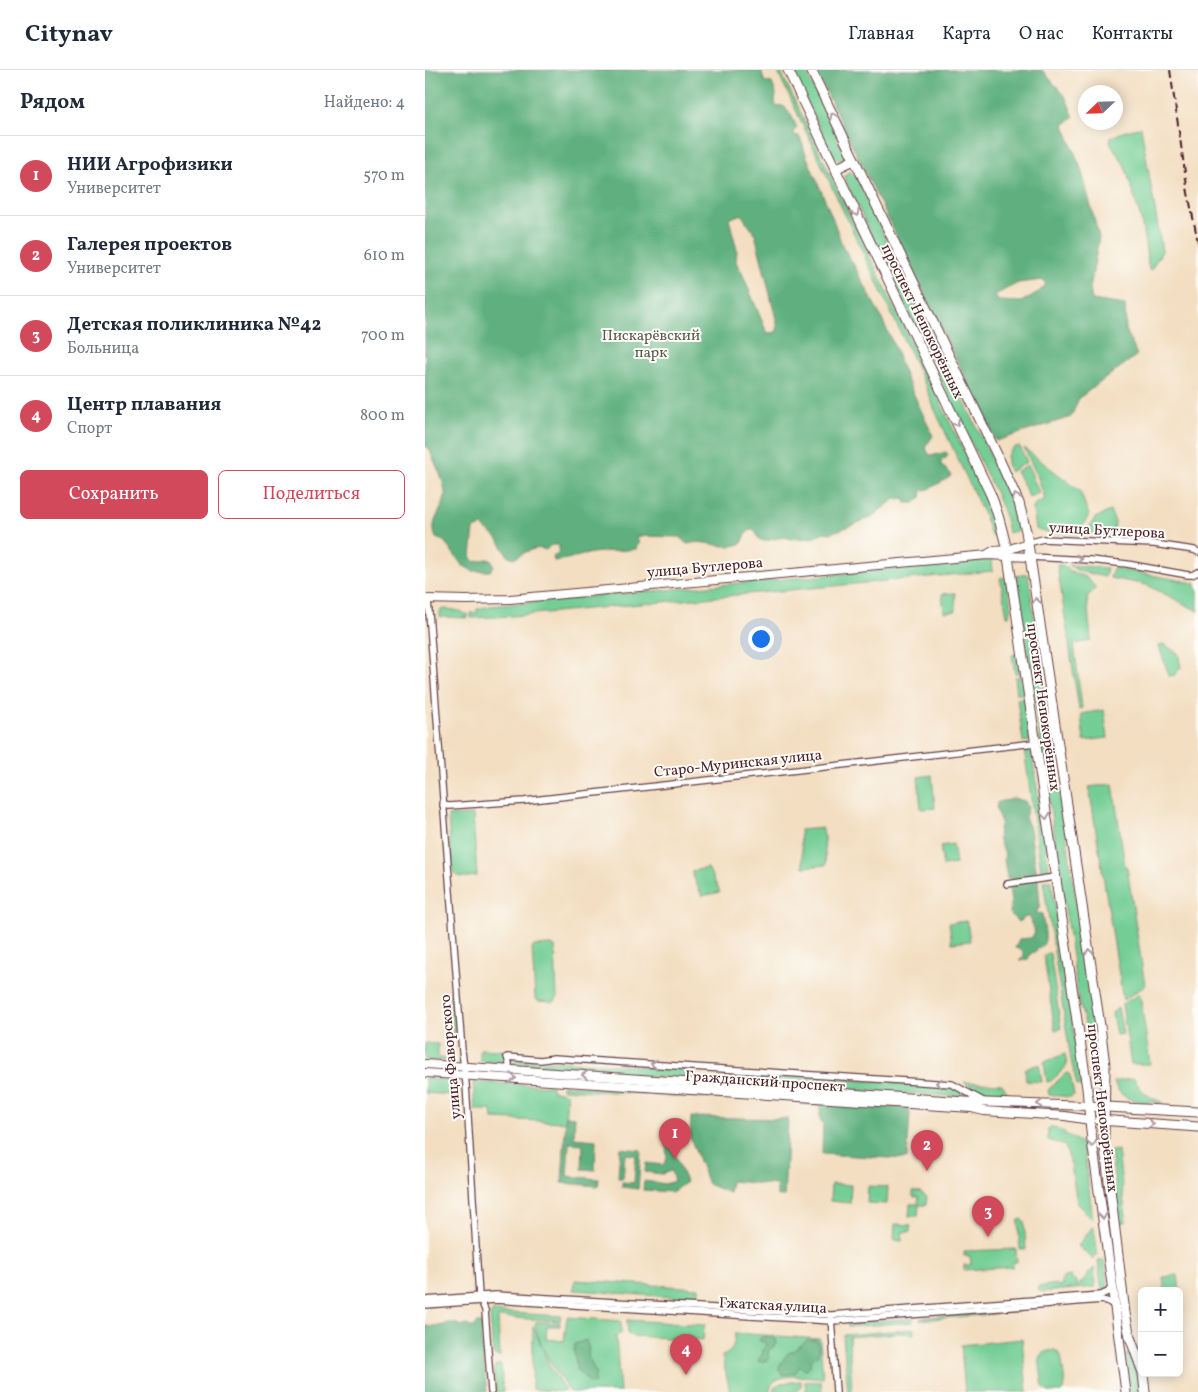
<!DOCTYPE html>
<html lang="ru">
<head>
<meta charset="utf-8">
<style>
	:root { --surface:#fff; --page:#f6f6f7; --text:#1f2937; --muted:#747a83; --line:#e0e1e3; --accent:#d1495b }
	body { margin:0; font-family:Vollkorn,serif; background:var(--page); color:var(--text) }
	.controls { position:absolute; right:15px; bottom:15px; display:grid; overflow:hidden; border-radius:8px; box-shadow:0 2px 12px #0003 }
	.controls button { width:45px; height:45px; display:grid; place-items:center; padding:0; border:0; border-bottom:1px solid var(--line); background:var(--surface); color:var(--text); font:25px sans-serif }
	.compass { position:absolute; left:653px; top:15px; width:45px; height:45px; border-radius:50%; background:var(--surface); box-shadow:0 2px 12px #0003; rotate:247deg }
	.you { position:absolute; left:335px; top:568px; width:18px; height:18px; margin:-12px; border:4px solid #fff; border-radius:50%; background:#1a73e8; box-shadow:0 0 0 8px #1a73e833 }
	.badge { display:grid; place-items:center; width:32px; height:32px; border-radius:50%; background:var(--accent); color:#fff; font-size:16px; font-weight:700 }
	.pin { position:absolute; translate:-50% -41px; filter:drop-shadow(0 1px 2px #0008) }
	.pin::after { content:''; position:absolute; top:26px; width:18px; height:15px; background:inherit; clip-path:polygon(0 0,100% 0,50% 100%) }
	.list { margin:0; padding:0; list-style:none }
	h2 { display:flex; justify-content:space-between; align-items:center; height:65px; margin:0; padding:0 20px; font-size:21px }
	h2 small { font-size:16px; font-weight:400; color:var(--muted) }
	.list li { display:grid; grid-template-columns:32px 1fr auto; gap:15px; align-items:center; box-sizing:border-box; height:80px; padding:0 20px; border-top:1px solid var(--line) }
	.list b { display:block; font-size:19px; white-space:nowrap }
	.list p { margin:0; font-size:16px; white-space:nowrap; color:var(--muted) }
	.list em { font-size:16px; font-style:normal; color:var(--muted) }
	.actions { display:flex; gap:10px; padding:15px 20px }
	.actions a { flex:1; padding:11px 0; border:1px solid var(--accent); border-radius:8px; text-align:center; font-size:18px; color:var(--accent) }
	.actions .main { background:var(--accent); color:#fff }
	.map { position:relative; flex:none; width:773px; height:1322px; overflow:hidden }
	header { display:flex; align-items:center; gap:30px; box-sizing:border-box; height:70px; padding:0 25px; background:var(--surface); border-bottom:1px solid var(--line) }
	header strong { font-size:24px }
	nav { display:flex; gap:28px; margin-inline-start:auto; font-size:18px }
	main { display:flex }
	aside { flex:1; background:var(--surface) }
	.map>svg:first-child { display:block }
	.green { fill:#73cd94; stroke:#5e7660 }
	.forest { fill:#5eb07e; stroke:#546854; fill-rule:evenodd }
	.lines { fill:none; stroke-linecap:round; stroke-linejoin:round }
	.street-casing { stroke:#633c42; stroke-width:8 }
	.secondary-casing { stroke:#633c42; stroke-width:10 }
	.primary-casing { stroke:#633c42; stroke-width:11 }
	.street { stroke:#fff; stroke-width:5.5 }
	.secondary { stroke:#fff; stroke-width:8 }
	.primary { stroke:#fff; stroke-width:9 }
	.rail { stroke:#4a1f2b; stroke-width:2; stroke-dasharray:8 4; stroke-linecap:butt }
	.oneway { stroke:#ae9aa0 }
	.labels { text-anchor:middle; stroke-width:4; stroke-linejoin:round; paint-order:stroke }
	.street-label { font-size:15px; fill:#4a1f2b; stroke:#fdfcf7 }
	.park-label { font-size:15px; fill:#585c50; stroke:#fdfcf7 }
</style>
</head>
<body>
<header>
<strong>Citynav</strong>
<nav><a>Главная</a><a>Карта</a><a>О нас</a><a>Контакты</a></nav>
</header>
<main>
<aside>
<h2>Рядом<small>Найдено: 4</small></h2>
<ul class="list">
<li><span class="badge">1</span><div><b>НИИ Агрофизики</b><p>Университет</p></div><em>570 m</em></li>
<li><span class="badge">2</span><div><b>Галерея проектов</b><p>Университет</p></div><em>610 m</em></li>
<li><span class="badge">3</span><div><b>Детская поликлиника №42</b><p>Больница</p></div><em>700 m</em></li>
<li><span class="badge">4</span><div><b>Центр плавания</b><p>Спорт</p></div><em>800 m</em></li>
</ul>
<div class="actions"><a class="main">Сохранить</a><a>Поделиться</a></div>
</aside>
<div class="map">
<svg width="773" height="1322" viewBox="0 0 773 1322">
	<rect width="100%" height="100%" fill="#fdfcf7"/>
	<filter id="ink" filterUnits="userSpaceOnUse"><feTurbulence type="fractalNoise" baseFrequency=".02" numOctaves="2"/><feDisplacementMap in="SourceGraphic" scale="10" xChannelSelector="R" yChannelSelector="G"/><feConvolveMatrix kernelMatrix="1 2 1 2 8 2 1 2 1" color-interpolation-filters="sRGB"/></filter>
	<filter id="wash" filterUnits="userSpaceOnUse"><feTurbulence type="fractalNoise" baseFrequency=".0096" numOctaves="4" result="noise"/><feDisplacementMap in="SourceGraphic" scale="20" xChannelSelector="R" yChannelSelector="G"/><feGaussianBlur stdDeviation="1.12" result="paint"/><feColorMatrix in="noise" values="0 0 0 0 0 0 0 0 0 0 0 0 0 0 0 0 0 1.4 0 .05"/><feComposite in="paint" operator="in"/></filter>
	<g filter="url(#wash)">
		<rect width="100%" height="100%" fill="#f3dec1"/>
		<g class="green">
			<polygon points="352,0 355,0 560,425 568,445 574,464 566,466 560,447 509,338 502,319"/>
			<polygon points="366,0 380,0 419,82 420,85 416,90 413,90 409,87"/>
			<polygon points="716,57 737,181 726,200 724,200 716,149 700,96 685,72 686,67 698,62"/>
			<polygon points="423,102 425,102 430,105 582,420 588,435 595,460 583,463 580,446 571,424 420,110 419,107"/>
			<path d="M 590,377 L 595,377 L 602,392 L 585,402 C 581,393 579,383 590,377 Z"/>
			<path d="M 599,378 L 655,421 L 664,445 L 654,463 C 642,463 621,465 611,459 L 608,438 L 611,433 L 620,429 L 612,405 Z"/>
			<polygon points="603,395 614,423 604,427 596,410 591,402"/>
			<polygon points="685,441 690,452 689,459 679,464 660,464 670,448"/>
			<polygon points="567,490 568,501 88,546 46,548 46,543 52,543 52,539 65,536"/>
			<polygon points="632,495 637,495 651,504 661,507 671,518 662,527 666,571 649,574 657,638 654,639"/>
			<polygon points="644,495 682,498 680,507 653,501"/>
			<polygon points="688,498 770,513 773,521 773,541 722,515 685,508"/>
			<polygon points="603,504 673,981 675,1015 670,1015 661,958 653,927 591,506"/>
			<polygon points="581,507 586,536 584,546 582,546 575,508"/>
			<polygon points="530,523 531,541 519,542 517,524"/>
			<polygon points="18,539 30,540 37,542 38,544 43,544 43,548 15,547 15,541"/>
			<polygon points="738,574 753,583 756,597 750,605 744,606 734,576"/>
			<polygon points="593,584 598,624 592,624 590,607 595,607 594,603 590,603 587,585"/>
			<polygon points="599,628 605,671 598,672 592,629"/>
			<polygon points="679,640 683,668 659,671 656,644"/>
			<polygon points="606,678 625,805 617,806 599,679"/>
			<polygon points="507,705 510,738 496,739 493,707"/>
			<polygon points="688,714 700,797 702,797 720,916 698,930 664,717"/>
			<path d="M 48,745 L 52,806 C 41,807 32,810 27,799 L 23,746 Z"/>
			<polygon points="398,758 401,795 378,797 375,760"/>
			<polygon points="528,774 531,794 518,796 515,776"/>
			<polygon points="283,798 295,822 277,826 266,801"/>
			<polygon points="626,810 657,1017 652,1015 646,990 618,811"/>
			<polygon points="542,851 545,871 527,873 524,853"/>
			<polygon points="127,875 130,877 132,929 129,932 113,931 110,928 107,878 109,876"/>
			<polygon points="625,883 636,959 630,960 619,887 621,884"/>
			<polygon points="24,923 28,923 31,965 28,965"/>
			<polygon points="715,924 725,994 706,994 697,934"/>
			<polygon points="693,938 698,964 691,965 687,943"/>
			<polygon points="0,973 13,974 13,988 23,988 24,991 0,990"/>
			<polygon points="55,979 77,980 81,993 55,991"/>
			<polygon points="640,984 642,995 641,997 626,1011 622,1012 619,992"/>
			<polygon points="89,990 118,992 129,991 259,999 262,1004 261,1009 109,998 89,995 87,992"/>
			<polygon points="614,994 617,1012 601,1011 600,999"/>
			<polygon points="309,1003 522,1016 530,1019 541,1026 540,1027 309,1012"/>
			<polygon points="643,1003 645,1005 649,1025 645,1027 624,1025 623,1020 640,1004"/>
			<polygon points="0,1008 27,1010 27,1025 0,1023"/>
			<path d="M 709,1008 C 715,1021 723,1027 737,1032 L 737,1033 C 719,1032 695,1033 689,1012 Z"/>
			<polygon points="48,1012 127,1016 127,1020 142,1024 140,1052 68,1049 67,1040 50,1040"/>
			<path d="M 539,1012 L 577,1014 L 583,1024 C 567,1023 552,1021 539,1012 Z"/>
			<polygon points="137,1015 221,1020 221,1024 137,1019"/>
			<polygon points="227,1021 303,1026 302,1029 227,1025"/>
			<polygon points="625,1057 629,1057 658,1074 668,1150 652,1134 646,1095 640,1076 623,1070 623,1059"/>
			<polygon points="693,1080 701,1152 695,1153 686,1081"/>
			<polygon points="406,1114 426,1115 425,1133 405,1131"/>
			<polygon points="443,1116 463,1117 462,1134 442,1133"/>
			<polygon points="488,1121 495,1122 502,1127 501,1135 494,1135 493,1146 484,1146 485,1134 493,1134 494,1127 488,1127"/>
			<polygon points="596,1149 599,1151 601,1179 595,1179 593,1151"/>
			<polygon points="470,1154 486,1155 485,1162 477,1162 477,1171 469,1170"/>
			<polygon points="668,1156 669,1159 673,1185 668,1186 668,1189 653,1176"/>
			<polygon points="591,1179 592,1192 588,1192 588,1197 539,1200 539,1195 546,1195 545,1186 539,1186 539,1181"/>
			<polygon points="679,1190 683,1217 677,1221 673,1191"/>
			<polygon points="669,1198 670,1217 618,1222 614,1221 613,1217 632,1214 633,1216 637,1216 636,1210 639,1207 646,1206 646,1209 650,1210 652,1217"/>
			<polygon points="753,1205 755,1221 740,1221 738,1207"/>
			<polygon points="150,1210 274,1218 274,1229 149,1220"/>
			<polygon points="592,1240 593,1242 494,1250 496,1248 500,1247"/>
			<polygon points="67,1242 136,1246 135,1251 73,1247 75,1287 69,1285 68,1283 65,1245"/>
			<path d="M 142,1247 L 196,1251 L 196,1264 L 191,1265 L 195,1322 L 145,1322 C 131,1303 114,1277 110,1254 L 111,1252 L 114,1252 L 135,1253 L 135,1256 L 122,1256 L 121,1269 L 139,1271 Z"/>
			<polygon points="488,1248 488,1252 423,1257 423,1253"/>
			<polygon points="202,1250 281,1255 279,1257 278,1270 207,1266 203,1264"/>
			<polygon points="108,1256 125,1297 141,1322 107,1319"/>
			<polygon points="489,1259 489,1264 477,1263 424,1267 427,1322 423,1322 418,1265"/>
			<path d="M 310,1263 L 395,1269 L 398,1308 C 384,1307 344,1300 345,1322 L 305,1322 L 297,1286 C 309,1282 309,1274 310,1263 Z"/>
			<polygon points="597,1269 602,1322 540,1322 536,1275"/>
			<path d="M 630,1280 L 636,1285 L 640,1314 L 639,1319 L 636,1322 L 623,1322 L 618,1317 L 614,1288 C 617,1281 623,1281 630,1280 Z"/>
			<polygon points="703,1283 711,1297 716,1322 706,1322 701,1284"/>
			<polygon points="71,1295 76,1295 78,1322 71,1322 69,1299"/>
			<polygon points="376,1311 376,1316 371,1322 349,1322 349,1318 356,1313"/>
			<polygon points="380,1311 396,1312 397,1322 381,1322"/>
		</g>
		<g class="forest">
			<path d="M 0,0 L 336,0 L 339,11 L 347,13 L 351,24 L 350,31 L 351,36 C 362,32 368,49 372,58 L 369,61 L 369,65 L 374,66 L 378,75 L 379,80 L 408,149 L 417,175 L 429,195 L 456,247 L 471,280 L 478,301 L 508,366 L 501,376 L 502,381 L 506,386 L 521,382 L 523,384 L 521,388 L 516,391 L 516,395 L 526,404 L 525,407 L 504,419 L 497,420 L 496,427 L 490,433 L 481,433 L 479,428 L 470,429 L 445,448 L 417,459 L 405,463 L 399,462 L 390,467 L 383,468 L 366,469 L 359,467 L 339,471 L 334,469 L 329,459 L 322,462 L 317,473 C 299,482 281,468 263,474 L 254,467 L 211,466 L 214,472 L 211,479 C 196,481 182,481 167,483 C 155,485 142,490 129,491 L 128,487 L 134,481 L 134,475 L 126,475 L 121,480 C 110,475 100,483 90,488 L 83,486 L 72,468 L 57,456 L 49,459 L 46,486 L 50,492 L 62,489 L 66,490 L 69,496 L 65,501 L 48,501 L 37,495 L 19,471 L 11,468 C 3,449 20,441 20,423 C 20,412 8,389 4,378 L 0,376 ZM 316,144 L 330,164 L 352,253 L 352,262 L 342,263 L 317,203 L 311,192 L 312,180 L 304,149 Z"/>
			<path d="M 393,0 L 617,0 L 640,26 L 649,47 L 639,55 L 656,99 L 674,167 L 665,219 L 667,230 L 700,235 L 701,260 L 712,285 L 654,328 L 646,347 L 571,371 L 393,5 ZM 617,210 L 621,214 L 615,221 L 596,232 L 573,231 L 570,225 L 593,213 Z"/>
			<path d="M 588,728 L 600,731 L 603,737 L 600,748 C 607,760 605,762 607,774 C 608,786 611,797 613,809 C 614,818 614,827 615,836 L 611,843 L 617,844 C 618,851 622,867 619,873 C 617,877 613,878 610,882 L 606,883 L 603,889 L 595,891 L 594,891 L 599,886 L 597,880 L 590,878 L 594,869 L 606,868 L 610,863 L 605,847 L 601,847 L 593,852 L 585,844 L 586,830 L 584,819 L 586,816 L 592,815 L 590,810 L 582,808 L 579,789 L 580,783 C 572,771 572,765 576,752 C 573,745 570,740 572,733 C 578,729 583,732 588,728 Z"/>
			<polygon points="374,1030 482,1037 485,1043 482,1089 397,1084 398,1053 395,1051 395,1036 374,1034"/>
			<polygon points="141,1046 150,1047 149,1068 171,1070 170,1100 157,1099 158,1074 144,1073 142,1106 174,1109 173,1116 137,1113"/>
			<polygon points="266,1047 363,1049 359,1127 352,1126 352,1115 306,1111 304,1123 283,1114 265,1067"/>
			<polygon points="245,1073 261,1112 247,1122 218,1120 219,1111 240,1114 249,1111 246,1101 237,1104 220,1102 221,1093 238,1095 242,1089 241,1075"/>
			<polygon points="195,1078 216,1080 213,1119 197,1117 197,1112 209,1113 211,1085 200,1084 198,1108 193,1108"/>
			<path d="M 23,1253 L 29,1253 L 37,1256 L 43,1255 L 45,1257 L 48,1257 L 52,1253 L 56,1253 L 58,1258 L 56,1267 L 62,1322 L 0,1322 L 0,1255 L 4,1257 C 11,1254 15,1258 23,1253 Z"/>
			<polygon points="340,1266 347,1267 351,1269 352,1274 344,1280 343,1285 345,1287 343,1290 335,1292 333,1291 337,1284 341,1274 338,1272 335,1271 334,1269"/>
			<polygon points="161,1270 164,1280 163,1285 171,1304 169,1308 170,1313 166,1314 152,1300 149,1281 150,1274"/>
			<path d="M 382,1270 L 391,1270 C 395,1275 395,1280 392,1286 C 386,1289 385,1291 385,1297 L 381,1300 L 379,1300 L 375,1296 L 370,1303 L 358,1305 L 354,1298 L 356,1293 L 363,1283 L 369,1281 Z"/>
		</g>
	</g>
	<g filter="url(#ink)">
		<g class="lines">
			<defs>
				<g id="street">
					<polyline points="603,473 618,469 729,474 769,480 773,482"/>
					<polyline points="605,487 665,490 702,494 763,505 767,505 773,502"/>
					<polyline points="3,529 37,981 41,1014 54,1226 56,1231 60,1240 66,1322"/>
					<polyline points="18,735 24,736 99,731 610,673"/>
					<polyline points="582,814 630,807"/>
					<polyline points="84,1000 84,993 82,987 116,990 129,988 527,1014 558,1031"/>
					<polyline points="0,1230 71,1225 406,1245 676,1225 683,1222 687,1216"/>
					<polyline points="0,1235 71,1230 406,1251 677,1230 684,1232 690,1237"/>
					<polyline points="406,1247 411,1322"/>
				</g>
				<g id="secondary">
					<polyline points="563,484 568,481 582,480 603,473"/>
					<polyline points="0,529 41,530 85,529 562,485 605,487"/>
					<polyline points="0,994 548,1032 664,1036"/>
					<polyline points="0,1003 547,1038 559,1041 640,1046 665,1050"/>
				</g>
				<g id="primary">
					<path d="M 363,0 L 565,423 C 573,441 577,460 582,480 L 662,1018 L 667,1071 L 687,1214 L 701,1322"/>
					<polyline points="386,0 575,391 594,433 601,461 605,487 675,956 680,995 679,1070 700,1243 705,1267 717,1300"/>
					<polyline points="410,99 429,90"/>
					<polyline points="664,1036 773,1042"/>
					<polyline points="674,1050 773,1057"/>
					<polyline points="718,1303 720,1322"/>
				</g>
			</defs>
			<use href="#street" class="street-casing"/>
			<use href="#secondary" class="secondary-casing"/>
			<use href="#primary" class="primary-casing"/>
			<use href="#street" class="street"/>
			<use href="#secondary" class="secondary"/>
			<use href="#primary" class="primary"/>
			<polyline class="rail" points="745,0 763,123 773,172"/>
		</g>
		<defs><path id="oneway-chevron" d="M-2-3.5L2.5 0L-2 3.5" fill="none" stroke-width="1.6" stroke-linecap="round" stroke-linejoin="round" transform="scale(1.25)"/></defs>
		<g class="oneway">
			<use href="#oneway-chevron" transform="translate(408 46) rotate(-116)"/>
			<use href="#oneway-chevron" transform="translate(431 143) rotate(64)"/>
			<use href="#oneway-chevron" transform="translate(531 353) rotate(64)"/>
			<use href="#oneway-chevron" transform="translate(591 427) rotate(-112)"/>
			<use href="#oneway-chevron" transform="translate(654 489) rotate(2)"/>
			<use href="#oneway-chevron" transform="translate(611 531) rotate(-99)"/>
			<use href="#oneway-chevron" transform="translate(621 746) rotate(82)"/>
			<use href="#oneway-chevron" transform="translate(664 882) rotate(-99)"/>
			<use href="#oneway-chevron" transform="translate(229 994) rotate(-176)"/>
			<use href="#oneway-chevron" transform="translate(160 1005) rotate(-176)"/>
			<use href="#oneway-chevron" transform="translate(88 1008) rotate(4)"/>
			<use href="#oneway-chevron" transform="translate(514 1013) rotate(-176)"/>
			<use href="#oneway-chevron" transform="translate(615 1034) rotate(-178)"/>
			<use href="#oneway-chevron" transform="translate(726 1054) rotate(5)"/>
			<use href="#oneway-chevron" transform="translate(667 1074) rotate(83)"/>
			<use href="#oneway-chevron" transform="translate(678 1146) rotate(82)"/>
		</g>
	</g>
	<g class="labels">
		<g class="street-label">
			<text transform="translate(498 251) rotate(64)" y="5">проспект Непокорённых</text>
			<text transform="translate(682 460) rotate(3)" y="5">улица Бутлерова</text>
			<text transform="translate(280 497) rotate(-5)" y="5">улица Бутлерова</text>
			<text transform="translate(619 637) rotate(82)" y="5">проспект Непокорённых</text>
			<text transform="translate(313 693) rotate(-6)" y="5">Старо-Муринская улица</text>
			<text transform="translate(25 987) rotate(-95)" y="5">улица Фаворского</text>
			<text transform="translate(340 1011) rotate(4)" y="5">Гражданский проспект</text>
			<text transform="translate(678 1038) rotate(83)" y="5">проспект Непокорённых</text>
			<text transform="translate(348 1235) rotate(3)" y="5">Гжатская улица</text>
		</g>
		<g class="park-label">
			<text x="226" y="270">Пискарёвский<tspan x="226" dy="17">парк</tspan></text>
		</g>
	</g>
</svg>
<div class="controls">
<button>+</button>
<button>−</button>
</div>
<svg class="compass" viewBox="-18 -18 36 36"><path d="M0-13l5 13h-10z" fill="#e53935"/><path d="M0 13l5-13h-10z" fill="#747a83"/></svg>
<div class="you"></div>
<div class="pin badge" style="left:250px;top:1089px">1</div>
<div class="pin badge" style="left:502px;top:1101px">2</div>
<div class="pin badge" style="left:563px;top:1167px">3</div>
<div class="pin badge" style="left:261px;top:1305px">4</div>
</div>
</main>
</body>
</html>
